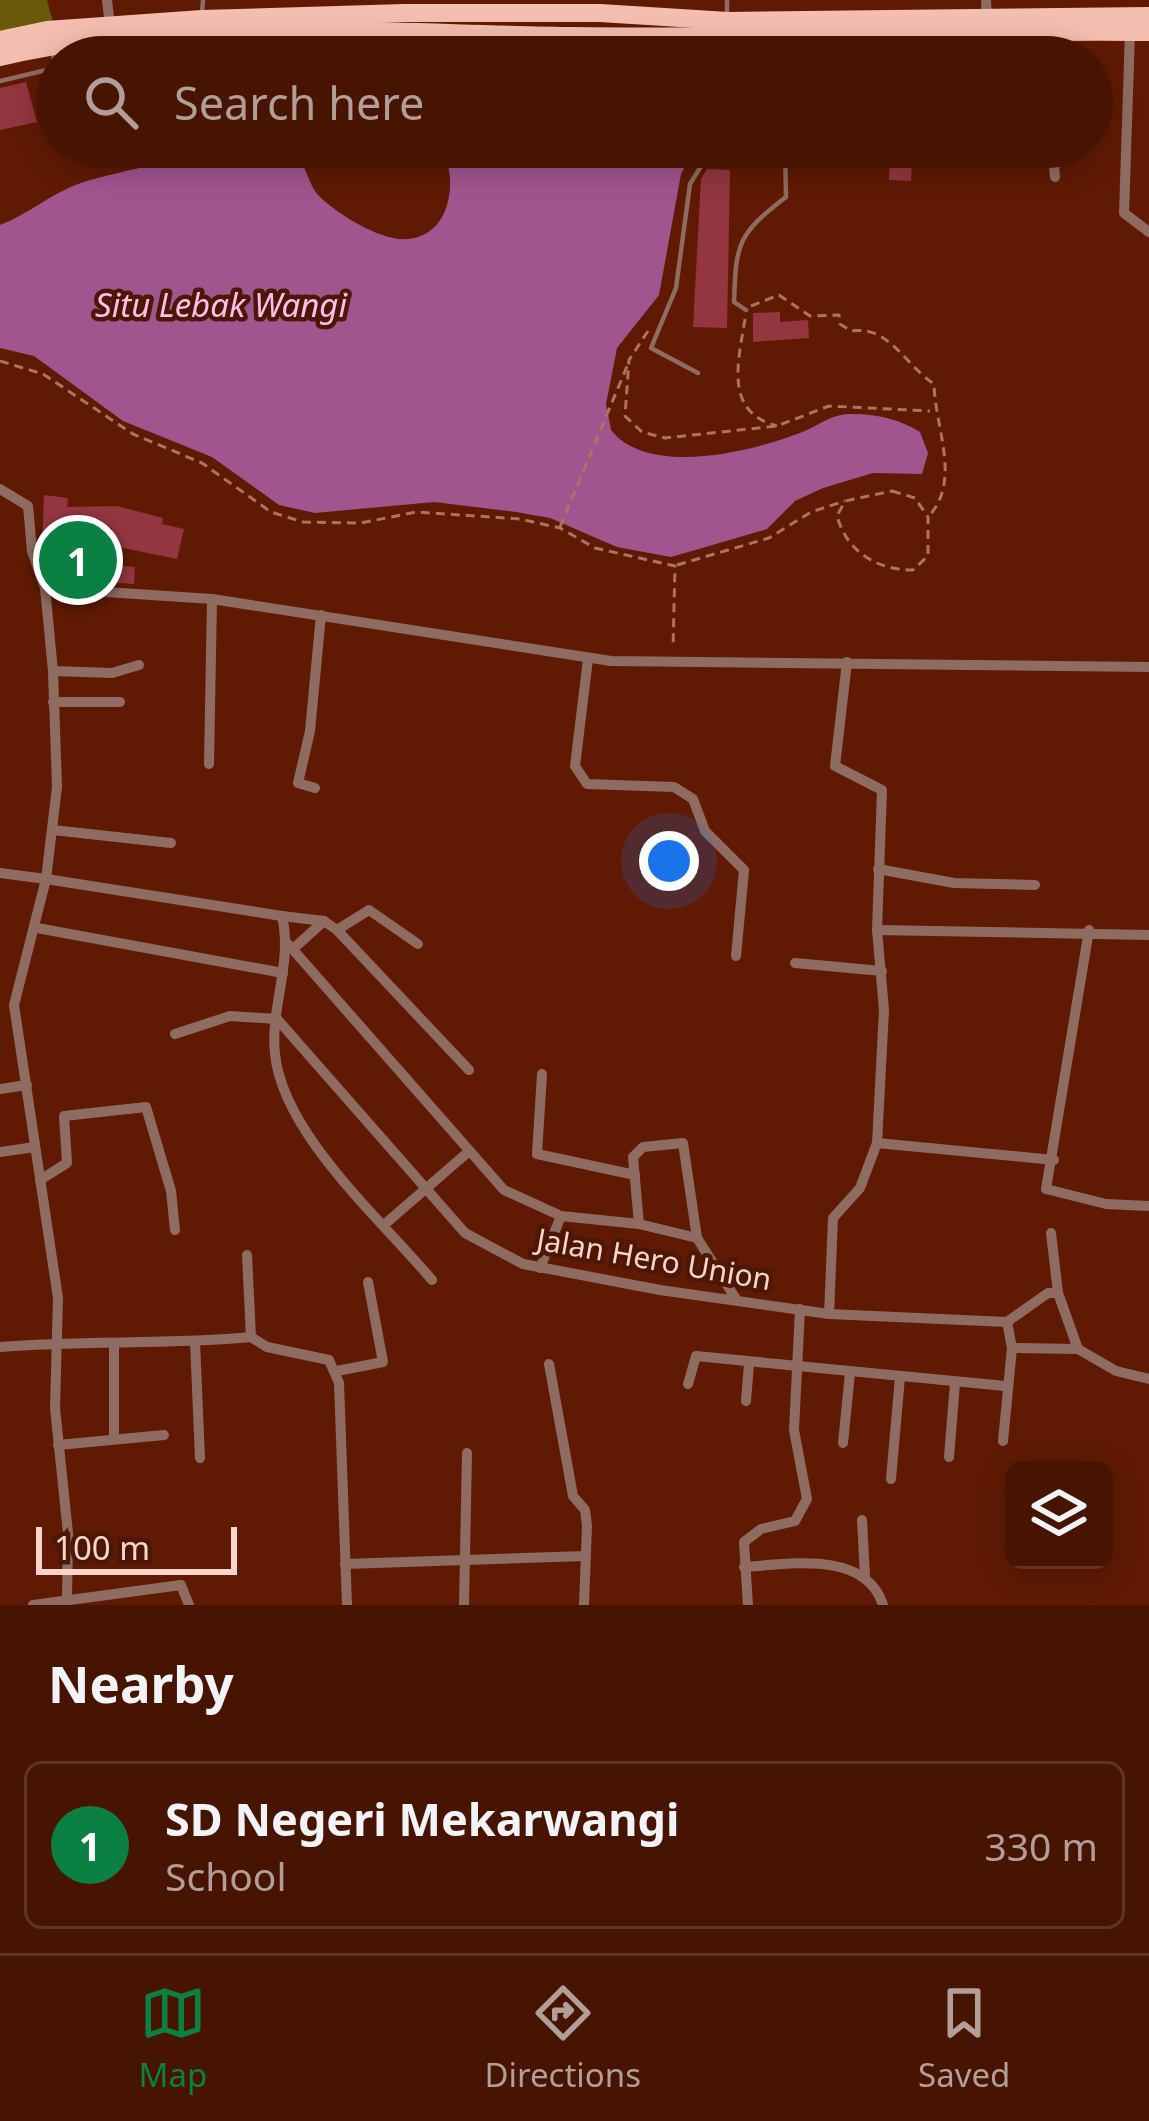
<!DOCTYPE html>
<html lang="en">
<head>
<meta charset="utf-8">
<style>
	:root { --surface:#481402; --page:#4f1d0c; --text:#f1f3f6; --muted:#b19e99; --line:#603324; --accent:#0b8043 }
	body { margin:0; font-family:"Noto Sans",sans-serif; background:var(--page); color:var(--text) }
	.controls { position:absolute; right:36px; bottom:36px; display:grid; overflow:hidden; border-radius:18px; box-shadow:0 6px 30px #0003 }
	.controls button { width:108px; height:108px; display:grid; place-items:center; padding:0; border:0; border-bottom:3px solid var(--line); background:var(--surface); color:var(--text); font:60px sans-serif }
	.scale { position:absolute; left:36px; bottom:30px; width:201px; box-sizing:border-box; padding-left:12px; border:6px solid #f9d5cb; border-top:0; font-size:33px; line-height:42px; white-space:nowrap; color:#f9d5cb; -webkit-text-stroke:9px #4d1707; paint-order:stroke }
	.you { position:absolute; left:669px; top:861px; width:42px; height:42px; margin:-30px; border:9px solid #fff; border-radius:50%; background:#1a73e8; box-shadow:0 0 0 18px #1a73e833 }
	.badge { display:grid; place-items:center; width:78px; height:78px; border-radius:50%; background:var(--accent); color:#fff; font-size:39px; font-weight:700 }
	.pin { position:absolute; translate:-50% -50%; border:6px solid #fff; box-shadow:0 3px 12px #0006 }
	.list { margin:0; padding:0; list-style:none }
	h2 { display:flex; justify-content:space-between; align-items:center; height:156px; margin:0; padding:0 48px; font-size:51px }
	h2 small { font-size:39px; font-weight:400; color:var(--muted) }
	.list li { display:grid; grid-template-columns:78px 1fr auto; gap:36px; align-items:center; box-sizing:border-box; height:168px; margin:0 24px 24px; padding:0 24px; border:3px solid var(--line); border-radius:18px }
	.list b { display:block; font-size:45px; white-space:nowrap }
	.list p { margin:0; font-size:39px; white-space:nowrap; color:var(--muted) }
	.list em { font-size:39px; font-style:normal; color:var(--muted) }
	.icon { flex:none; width:66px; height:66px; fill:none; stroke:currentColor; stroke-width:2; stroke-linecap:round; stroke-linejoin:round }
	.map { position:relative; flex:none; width:1149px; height:1605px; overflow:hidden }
	.search { position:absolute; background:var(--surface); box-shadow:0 6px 30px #0003; left:36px; right:36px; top:36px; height:132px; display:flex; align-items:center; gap:30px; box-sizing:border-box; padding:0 42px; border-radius:66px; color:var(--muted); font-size:45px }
	.sheet { height:348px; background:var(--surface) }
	nav { display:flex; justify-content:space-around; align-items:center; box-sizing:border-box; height:168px; border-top:3px solid var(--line); background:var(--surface); font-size:33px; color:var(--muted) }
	nav a { display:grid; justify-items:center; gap:6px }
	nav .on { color:var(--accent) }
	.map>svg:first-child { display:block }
	.green { fill:#695908 }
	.water { fill:#a1558f }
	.building { fill:#933640 }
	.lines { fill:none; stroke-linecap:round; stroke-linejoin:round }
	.path { stroke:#aa7463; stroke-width:3; stroke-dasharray:9 6; stroke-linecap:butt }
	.lane { stroke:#8f6c62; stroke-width:4.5 }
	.street { stroke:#8f6c62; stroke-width:10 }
	.highway { stroke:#f4bfb0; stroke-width:18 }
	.labels { text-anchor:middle; stroke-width:9; stroke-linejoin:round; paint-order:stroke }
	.street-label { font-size:30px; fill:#f9d5cb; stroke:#4d1707 }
	.water-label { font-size:33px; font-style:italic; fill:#fdbeeb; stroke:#4d1707 }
</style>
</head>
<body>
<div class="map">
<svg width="1149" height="1605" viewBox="0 0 1149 1605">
	<rect width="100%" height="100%" fill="#601a03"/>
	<polygon class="green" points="0,0 47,0 53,22 0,33"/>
	<path class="water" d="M 430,147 L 695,147 L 681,174 L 659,295 L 617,348 L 606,404 L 611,430 C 648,477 749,452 797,434 C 816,428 828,415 849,414 C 873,413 900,419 920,432 L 928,453 L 922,474 L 873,473 L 823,488 L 795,501 L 767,529 L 671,557 L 617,547 L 550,518 L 516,512 L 434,502 L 315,513 L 279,505 L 212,457 L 123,421 L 34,356 L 0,348 L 0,225 C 26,215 47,197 73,186 C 104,173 261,140 288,152 C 308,161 306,182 319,196 C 337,214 382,242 408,239 C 446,236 456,192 447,161 Z"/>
	<g class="building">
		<polygon points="479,47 637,50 637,57 478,57"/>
		<polygon points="26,82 37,122 0,130 0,88"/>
		<polygon points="890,147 913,147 911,181 889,180"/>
		<polygon points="707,169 730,170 727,328 693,327 701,179"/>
		<polygon points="780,312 780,322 808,320 809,338 753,342 753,313"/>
		<polygon points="44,495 68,498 67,507 117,506 163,518 162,524 184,529 177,559 109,545 112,528 86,524 83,563 135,567 134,584 58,579 60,555 42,549"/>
	</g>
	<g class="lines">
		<g class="path">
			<path d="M 751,306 L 779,295 L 810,316 L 839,315 L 840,324 L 851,331 C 889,325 904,364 934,384 C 935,428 962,481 928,517"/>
			<path d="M 745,319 C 738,363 724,412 777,426"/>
			<polyline points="648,331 629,360 625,416 642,432 665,438 777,426 829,406 930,411"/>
			<polyline points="0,361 43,374 133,434 202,463 271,512 303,522 361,523 416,512 520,519 560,528 595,548 675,566 673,648"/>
			<path d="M 892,491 L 915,498 L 928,517 L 928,556 L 913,570 C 877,570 847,552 837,516 L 845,501 Z"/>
			<polyline points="560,527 628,364"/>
			<polyline points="677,565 769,538 811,512 845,501"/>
		</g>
		<g class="lane">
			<polyline points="727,0 727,15"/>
			<polyline points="202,13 203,0"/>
			<polyline points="420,57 425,38"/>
			<polyline points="785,57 785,39"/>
			<polyline points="0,81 55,68 53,53"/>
			<path d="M 746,310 L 734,302 C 736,242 738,234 786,197 L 785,147"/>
			<polyline points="698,373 651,348 676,288 690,184 713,147"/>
		</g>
		<g class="street">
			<polyline points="107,0 110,26"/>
			<polyline points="986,0 987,20"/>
			<polyline points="1042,30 1044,57"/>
			<polyline points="1130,32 1124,213 1149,232"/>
			<polyline points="875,57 877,35"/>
			<polyline points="987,57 990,34"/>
			<polyline points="1052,147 1055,177"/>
			<path d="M 0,489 L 28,506 L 32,551 L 45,588 L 53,671 L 57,787 L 46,879 L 282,916 C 293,963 270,1007 275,1054 C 283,1134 381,1219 432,1280"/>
			<polyline points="45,588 212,599 611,661 1149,667"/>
			<polyline points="588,659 575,766 587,784 674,787 693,799 705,831 744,870 736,956"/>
			<polyline points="53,671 112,673 139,665"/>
			<polyline points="53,702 120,702"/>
			<polyline points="209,764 212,599"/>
			<polyline points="315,788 298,783 310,731 321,615"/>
			<polyline points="53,830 171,843"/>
			<polyline points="878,869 954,883 1035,885"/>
			<polyline points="0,873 46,879 14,1005 58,1298 55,1408 68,1533 67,1600"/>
			<polyline points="282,916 324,921 337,930 469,1070"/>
			<polyline points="37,928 283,973"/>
			<polyline points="337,930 369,910 418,944"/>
			<polyline points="877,930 1149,935"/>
			<polyline points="1089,930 1046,1189 1106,1204 1149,1206"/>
			<polyline points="288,944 504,1190 561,1216 639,1224 697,1238 736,1299"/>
			<polyline points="293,949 324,921"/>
			<polyline points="795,963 882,971"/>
			<polyline points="277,1019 465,1233 523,1264 660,1290 829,1314 1007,1322 1012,1348 1003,1441"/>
			<polyline points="175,1034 230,1016 277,1019"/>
			<polyline points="542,1074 537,1154 635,1175"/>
			<polyline points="0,1089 27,1085"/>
			<polyline points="877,1143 1054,1160"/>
			<polyline points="0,1152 35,1147"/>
			<polyline points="40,1180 67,1163 64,1116 146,1107 171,1191 175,1230"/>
			<polyline points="385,1224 467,1153"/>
			<polyline points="639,1224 633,1157 643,1147 683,1143 697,1238"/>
			<polyline points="1051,1233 1058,1293"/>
			<polyline points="247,1255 251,1337"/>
			<polyline points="540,1268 561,1216"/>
			<polyline points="829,1314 833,1218 860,1188 877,1143 884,1010 877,930 882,790 835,766 847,662"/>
			<polyline points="1007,1322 1048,1293 1058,1293 1078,1349"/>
			<polyline points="195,1342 200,1458"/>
			<path d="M 0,1347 C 84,1340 167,1345 251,1337 L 267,1347 L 329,1360 L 339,1383 L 347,1605"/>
			<polyline points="114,1347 114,1439"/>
			<polyline points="1012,1348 1078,1349 1116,1371 1149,1379"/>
			<polyline points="549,1364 573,1496 585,1510 587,1526 584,1605"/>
			<polyline points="337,1371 383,1362 368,1282"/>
			<polyline points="688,1384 696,1356 1005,1386"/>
			<polyline points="746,1401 749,1364"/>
			<polyline points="843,1443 850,1373"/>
			<polyline points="58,1445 164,1435"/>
			<polyline points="949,1457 955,1383"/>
			<polyline points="891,1479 900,1377"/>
			<polyline points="862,1520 865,1576"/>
			<polyline points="345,1564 585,1556"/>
			<path d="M 744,1567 C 789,1564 866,1550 883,1605"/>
			<polyline points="33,1605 181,1585 189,1605"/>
			<polyline points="464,1605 467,1453"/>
			<polyline points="748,1605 744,1542 761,1529 795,1521 807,1499 794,1430 800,1309"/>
		</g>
		<g class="highway">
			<polyline points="0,40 47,30 202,19 404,13 600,13 728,21 1149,16"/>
			<path d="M 0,57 C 176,15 392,34 574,36 C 766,39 957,30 1149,32"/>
		</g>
	</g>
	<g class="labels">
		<g class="street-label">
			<text transform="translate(654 1260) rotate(10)" y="10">Jalan Hero Union</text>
		</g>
		<g class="water-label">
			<text x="221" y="317">Situ Lebak Wangi</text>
		</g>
	</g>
</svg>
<div class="controls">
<button><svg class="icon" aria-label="layers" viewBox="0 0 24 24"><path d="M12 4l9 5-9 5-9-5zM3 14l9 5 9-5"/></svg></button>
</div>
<div class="scale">100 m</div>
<div class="you"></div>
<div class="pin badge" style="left:78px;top:560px">1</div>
<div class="search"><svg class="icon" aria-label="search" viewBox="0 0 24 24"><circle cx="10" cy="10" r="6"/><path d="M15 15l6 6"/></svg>Search here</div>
</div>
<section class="sheet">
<h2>Nearby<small></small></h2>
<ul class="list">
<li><span class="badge">1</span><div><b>SD Negeri Mekarwangi</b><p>School</p></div><em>330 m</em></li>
</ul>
</section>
<nav>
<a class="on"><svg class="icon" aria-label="map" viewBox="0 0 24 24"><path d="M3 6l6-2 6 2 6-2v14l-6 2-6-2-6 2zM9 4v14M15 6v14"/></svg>Map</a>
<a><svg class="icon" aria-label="directions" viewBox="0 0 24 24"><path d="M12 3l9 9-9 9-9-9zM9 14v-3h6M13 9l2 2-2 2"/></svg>Directions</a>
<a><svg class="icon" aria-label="saved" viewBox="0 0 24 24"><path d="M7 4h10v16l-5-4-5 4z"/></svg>Saved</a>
</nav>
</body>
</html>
